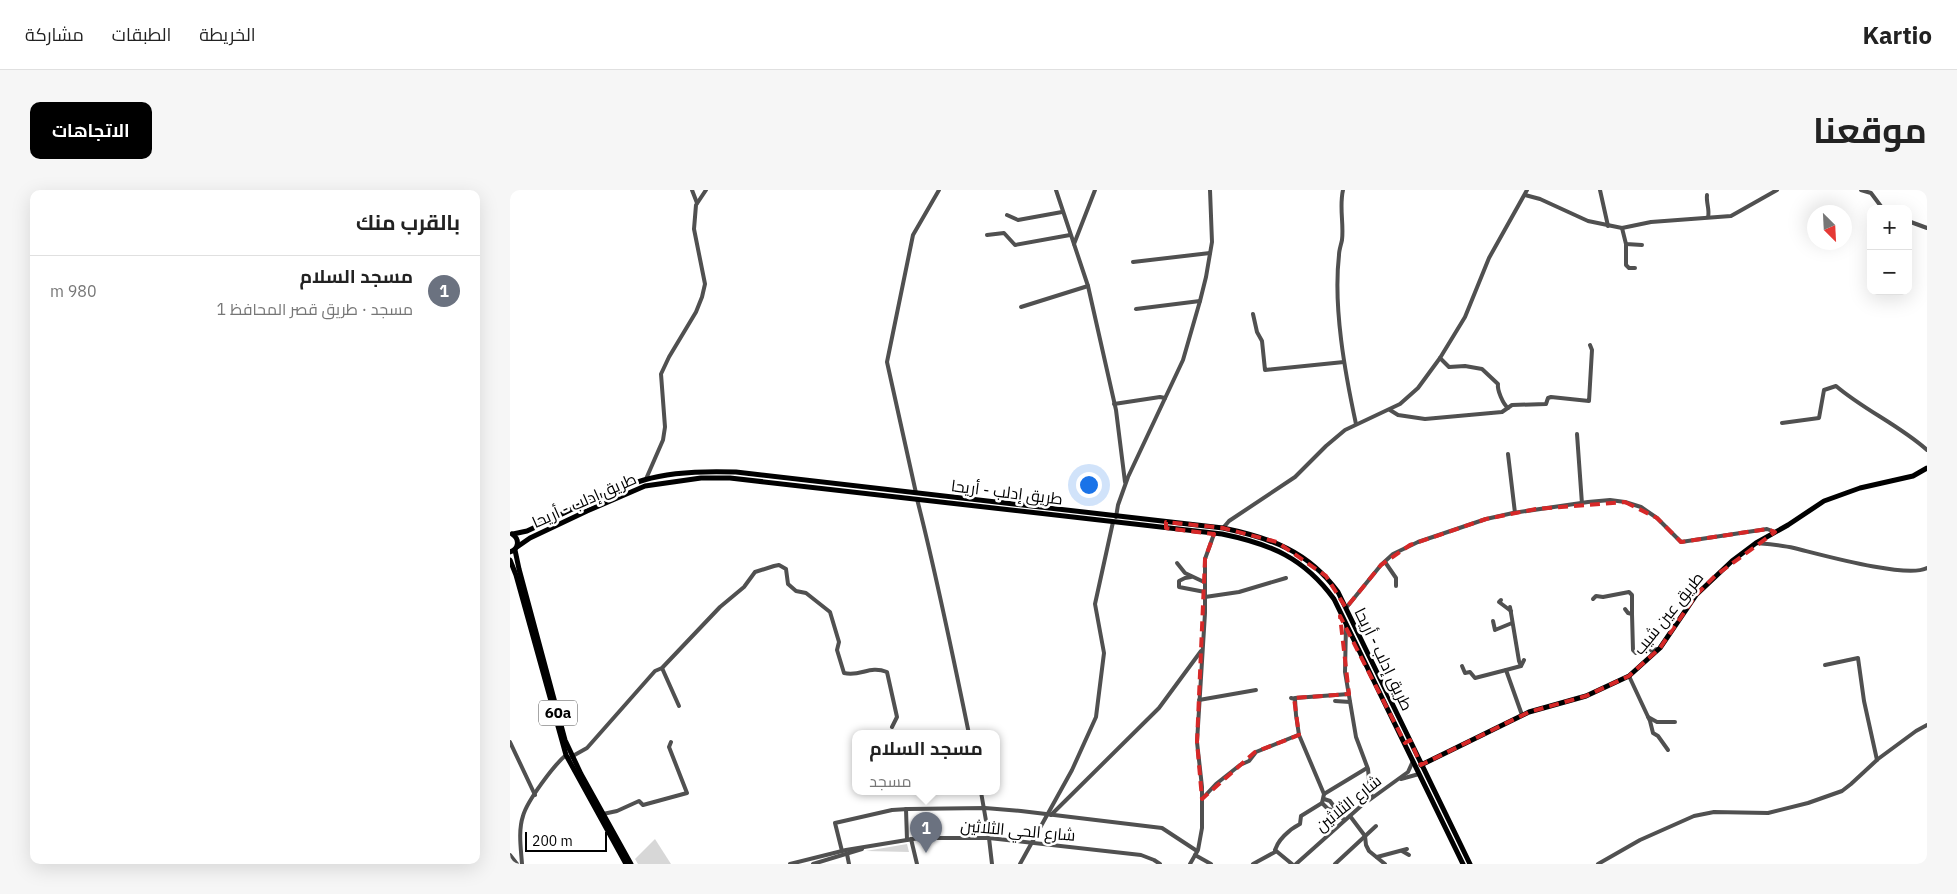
<!DOCTYPE html>
<html lang="ar">
<head>
<meta charset="utf-8">
<style>
	:root { --surface:#fff; --page:#f6f6f6; --text:#222; --muted:#767676; --line:#e0e0e0; --accent:#000 }
	body { margin:0; font-family:"IBM Plex Sans",Cairo,sans-serif; background:var(--page); color:var(--text); direction:rtl }
	.controls { position:absolute; right:15px; top:15px; display:grid; overflow:hidden; border-radius:10px; box-shadow:0 5px 20px #0002 }
	.controls button { width:45px; height:45px; display:grid; place-items:center; padding:0; border:0; border-bottom:1px solid var(--line); background:var(--surface); color:var(--text); font:25px sans-serif }
	.compass { position:absolute; left:1297px; top:15px; width:45px; height:45px; border-radius:50%; background:var(--surface); box-shadow:0 5px 20px #0002; rotate:156deg }
	.scale { position:absolute; left:15px; bottom:12px; width:82px; box-sizing:border-box; padding-left:5px; border:2px solid #000; border-top:0; font-size:14px; line-height:18px; white-space:nowrap; color:#000; -webkit-text-stroke:4px #fff; paint-order:stroke }
	.you { position:absolute; left:578px; top:294px; width:18px; height:18px; margin:-12px; border:4px solid #fff; border-radius:50%; background:#1a73e8; box-shadow:0 0 0 8px #1a73e833 }
	.badge { display:grid; place-items:center; width:32px; height:32px; border-radius:50%; background:var(--accent); color:#fff; font-size:16px; font-weight:700 }
	.pin { position:absolute; translate:-50% -41px; filter:drop-shadow(0 1px 2px #0008) }
	.pin::after { content:''; position:absolute; top:26px; width:18px; height:15px; background:inherit; clip-path:polygon(0 0,100% 0,50% 100%) }
	.popup { position:absolute; left:342px; top:540px; width:148px; height:65px; box-sizing:border-box; display:grid; place-content:center; border-radius:10px; background:var(--surface); filter:drop-shadow(0 1px 4px #0005); font-size:16px; white-space:nowrap; color:var(--muted) }
	.popup b { font-size:19px; color:var(--text) }
	.popup::after { content:''; position:absolute; left:50%; top:100%; margin-left:-10px; border:10px solid transparent; border-top-color:var(--surface) }
	.list { margin:0; padding:0; list-style:none }
	h2 { display:flex; justify-content:space-between; align-items:center; height:65px; margin:0; padding:0 20px; font-size:21px }
	h2 small { font-size:16px; font-weight:400; color:var(--muted) }
	.list li { display:grid; grid-template-columns:32px 1fr auto; gap:15px; align-items:center; box-sizing:border-box; height:70px; padding:0 20px; border-top:1px solid var(--line) }
	.list b { display:block; font-size:19px; white-space:nowrap }
	.list p { margin:0; font-size:16px; white-space:nowrap; color:var(--muted) }
	.list em { font-size:16px; font-style:normal; color:var(--muted) }
	.map { position:relative; flex:none; width:1417px; height:674px; overflow:hidden; direction:ltr; border-radius:10px }
	header { display:flex; align-items:center; gap:30px; box-sizing:border-box; height:70px; padding:0 25px; background:var(--surface); border-bottom:1px solid var(--line) }
	header strong { font-size:24px }
	nav { display:flex; gap:28px; margin-inline-start:auto; font-size:18px }
	.intro { display:flex; align-items:center; justify-content:space-between; box-sizing:border-box; height:120px; padding:0 30px }
	h1 { margin:0; font-size:35px }
	.button { padding:12px 22px; border-radius:10px; background:var(--accent); color:#fff; font-size:18px; font-weight:700 }
	main { display:flex; gap:30px; padding:0 30px }
	aside { flex:1; background:var(--surface); border-radius:10px; box-shadow:0 5px 20px #0002 }
	.map>svg:first-child { display:block }
	.green { fill:#d7d7d7 }
	.lines { fill:none; stroke-linecap:round; stroke-linejoin:round }
	.minor { stroke:#505050; stroke-width:4 }
	.major { stroke:#000; stroke-width:5 }
	.marked { fill:none; stroke:#d62828; stroke-width:4; stroke-dasharray:10 6; stroke-linejoin:round }
	.labels { text-anchor:middle; stroke-width:5; stroke-linejoin:round; paint-order:stroke }
	.shield { fill:#fff; stroke:#4c4c4c; stroke-width:1 }
	.shield-label { font-size:15px; font-weight:bold; fill:#000 }
	.street-label { font-size:16px; fill:#000; stroke:#fff }
</style>
</head>
<body>
<header>
<strong>Kartio</strong>
<nav><a>الخريطة</a><a>الطبقات</a><a>مشاركة</a></nav>
</header>
<div class="intro"><h1>موقعنا</h1><a class="button">الاتجاهات</a></div>
<main>
<div class="map">
<svg width="1417" height="674" viewBox="0 0 1417 674">
	<rect width="100%" height="100%" fill="#fff"/>
	<g class="green">
		<polygon points="145,649 161,674 128,674 125,669"/>
		<polygon points="397,654 399,662 356,661"/>
	</g>
	<g class="lines">
		<g class="minor">
			<polyline points="182,0 187,13"/>
			<polyline points="546,0 578,96 606,220 615,292"/>
			<path d="M 833,0 C 829,17 834,33 832,50 C 831,55 829,60 829,65 C 823,117 835,183 846,234"/>
			<polyline points="1090,0 1098,36"/>
			<polyline points="1351,0 1361,3 1373,19"/>
			<polyline points="1015,5 1030,9 1078,31 1112,38 1141,32 1221,26 1267,0"/>
			<path d="M 1197,5 C 1196,13 1200,20 1198,27"/>
			<polyline points="497,25 508,30 552,22"/>
			<polyline points="1398,31 1417,38"/>
			<polyline points="1112,38 1116,54 1132,55"/>
			<polyline points="477,45 494,43 505,55 560,45"/>
			<polyline points="564,54 585,0"/>
			<polyline points="1116,54 1116,75 1119,78 1125,78"/>
			<polyline points="623,72 700,63"/>
			<polyline points="511,117 578,96"/>
			<polyline points="626,119 690,111"/>
			<polyline points="743,124 747,142 752,151 755,180 834,172"/>
			<path d="M 930,168 L 939,177 L 955,176 L 972,179 L 988,194 C 987,200 993,214 998,218"/>
			<polyline points="604,214 650,207 655,208"/>
			<polyline points="880,220 888,225 915,229 992,222 1002,215 1036,214 1038,208 1041,207 1079,211 1082,160 1080,155"/>
			<path d="M 1272,233 L 1309,228 L 1314,200 L 1326,196 C 1354,220 1389,235 1417,260"/>
			<polyline points="1067,244 1072,314"/>
			<polyline points="998,264 1005,323"/>
			<polyline points="136,289 153,250 155,237 151,184 159,167 186,122 192,107 195,94 184,39 186,15 196,0"/>
			<polyline points="406,303 377,172 403,45 429,0"/>
			<path d="M 407,309 C 427,387 443,466 459,544"/>
			<polyline points="606,327 608,315 618,287 673,170 690,111 696,87 702,52 700,0"/>
			<polyline points="713,338 719,331 785,287 816,256 835,240 890,214 908,198 930,168 955,127 979,68 1017,0"/>
			<path d="M 1246,353 C 1258,354 1272,355 1284,358 C 1309,364 1397,389 1417,378"/>
			<polyline points="875,372 886,388 886,396"/>
			<polyline points="667,373 675,383 694,392"/>
			<polyline points="681,387 675,388 669,391 669,397 695,402"/>
			<polyline points="695,407 729,402 776,388"/>
			<polyline points="1083,409 1086,406 1093,407 1119,402 1122,405 1122,424"/>
			<polyline points="991,410 989,412 1001,421"/>
			<polyline points="1000,417 1009,471 1011,476"/>
			<polyline points="836,418 871,375 883,364 908,352 976,329 1003,323 1078,312 1100,310 1115,312 1131,317 1147,328 1171,352 1257,339 1265,342"/>
			<polyline points="1115,419 1118,423 1122,424 1123,460 1126,463 1148,459"/>
			<polyline points="983,431 985,440 1002,433"/>
			<polyline points="836,435 835,482 846,547 858,579 860,601 862,606"/>
			<polyline points="1315,475 1348,468 1354,511 1367,570"/>
			<polyline points="952,476 955,483 960,482 965,488 996,480 1012,525"/>
			<polyline points="152,478 169,516"/>
			<polyline points="996,480 1011,476 1014,470"/>
			<polyline points="1119,486 1140,531 1143,543 1148,546 1158,560"/>
			<polyline points="781,508 785,509 786,525 789,545"/>
			<polyline points="785,508 839,504"/>
			<polyline points="689,510 746,500"/>
			<polyline points="825,511 840,512"/>
			<polyline points="1138,527 1147,532 1165,532"/>
			<polyline points="0,552 25,605"/>
			<path d="M 61,567 L 77,558 L 145,481 L 152,478 L 210,417 L 234,397 L 245,382 L 264,376 L 269,375 L 276,379 L 278,394 L 286,401 L 296,403 L 320,422 L 329,452 L 327,460 L 334,483 C 351,487 359,475 377,482 L 387,527 L 382,537"/>
			<polyline points="891,589 909,584"/>
			<polyline points="471,602 479,648 482,674"/>
			<polyline points="692,609 706,594 730,575 739,571 746,562 788,545 789,545 814,604 857,578"/>
			<polyline points="814,609 820,611 834,630"/>
			<polyline points="812,613 818,619 826,621"/>
			<polyline points="396,619 397,650"/>
			<polyline points="93,624 107,621 129,611 133,615 177,603 159,557 161,552"/>
			<polyline points="541,625 649,518 691,461"/>
			<polyline points="840,626 855,646 856,655 859,661 875,674"/>
			<polyline points="401,649 407,674"/>
			<polyline points="765,660 782,674"/>
			<polyline points="332,661 325,633 382,620 398,619 475,618 511,621 652,638 687,661"/>
			<polyline points="892,661 899,665"/>
			<polyline points="337,664 339,674"/>
			<polyline points="0,665 7,674"/>
			<polyline points="685,665 701,674"/>
			<polyline points="867,667 897,659"/>
			<path d="M 12,674 C 11,659 8,641 13,626 C 17,611 44,575 56,565"/>
			<polyline points="280,674 336,660 409,648 479,648 631,665 644,670 650,674"/>
			<polyline points="303,674 352,659"/>
			<polyline points="510,674 562,580 586,527 594,463 585,414 603,332"/>
			<polyline points="680,674 688,660 692,638 692,597 687,552 695,423 695,369 704,344"/>
			<path d="M 743,674 L 765,662 C 766,651 780,639 790,634 L 791,626 L 812,613 L 814,604"/>
			<polyline points="786,674 851,616 898,582 903,571"/>
			<polyline points="825,674 866,636"/>
			<polyline points="1088,674 1130,650 1184,626 1204,622 1258,623 1298,613 1332,601 1341,594 1368,569 1406,541 1417,535"/>
		</g>
		<g class="major">
			<path d="M 3,344 L 17,341 C 55,323 93,302 134,290 C 160,282 198,281 226,282 L 713,338 C 761,348 798,361 828,402 L 960,674"/>
			<path d="M 7,357 L 20,348 L 77,321 L 135,296 L 191,288 L 220,288 L 712,344 C 761,354 794,368 824,409 L 953,674"/>
			<polyline points="5,360 9,379 55,550 71,584 121,674"/>
			<path d="M 0,362 C 9,359 10,349 2,344"/>
			<polyline points="0,370 6,385 56,565 116,674"/>
			<polyline points="911,575 1019,522 1076,506 1119,486 1150,458 1186,405 1222,371 1246,353 1278,335 1314,311 1350,298 1403,286 1417,278"/>
		</g>
	</g>
	<path class="marked" d="M 1115,312 L 1147,328 L 1171,352 L 1257,339 L 1265,342 L 1205,386 L 1186,405 L 1150,458 L 1119,486 L 1076,506 L 1019,522 L 911,575 L 900,550 L 895,553 L 830,426 L 839,504 L 784,508 L 789,545 L 745,562 L 692,609 L 687,552 L 695,369 L 704,344 L 656,338 L 656,332 L 713,338 L 767,352 L 816,386 L 836,418 L 871,375 L 900,355 L 976,329 L 1026,319 Z"/>
	<g class="labels">
		<rect class="shield" x="29" y="510.5" width="38" height="25" rx="4"/>
		<g class="shield-label">
			<text x="48" y="528">60a</text>
		</g>
		<g class="street-label">
			<text transform="translate(497 302) rotate(7)" y="6">طريق إدلب - أريحا</text>
			<text transform="translate(74 310) rotate(-24)" y="6">طريق إدلب - أريحا</text>
			<text transform="translate(1158 423) rotate(-51)" y="6">طريق عين شيب</text>
			<text transform="translate(874 469) rotate(64)" y="6">طريق إدلب - أريحا</text>
			<text transform="translate(838 613) rotate(-39)" y="6">شارع الثلاثين</text>
			<text transform="translate(508 640) rotate(5)" y="6">شارع الحي الثلاثين</text>
		</g>
	</g>
</svg>
<div class="controls">
<button>+</button>
<button>−</button>
</div>
<svg class="compass" viewBox="-18 -18 36 36"><path d="M0-13l5 13h-10z" fill="#e53935"/><path d="M0 13l5-13h-10z" fill="#767676"/></svg>
<div class="scale">200 m</div>
<div class="you"></div>
<div class="pin badge" style="left:416px;top:663px;background:#6b7280">1</div>
<div class="popup"><b>مسجد السلام</b>مسجد</div>
</div>
<aside>
<h2>بالقرب منك<small></small></h2>
<ul class="list">
<li><span class="badge" style="background:#6b7280">1</span><div><b>مسجد السلام</b><p>مسجد · طريق قصر المحافظ 1</p></div><em>980 m</em></li>
</ul>
</aside>
</main>
</body>
</html>
